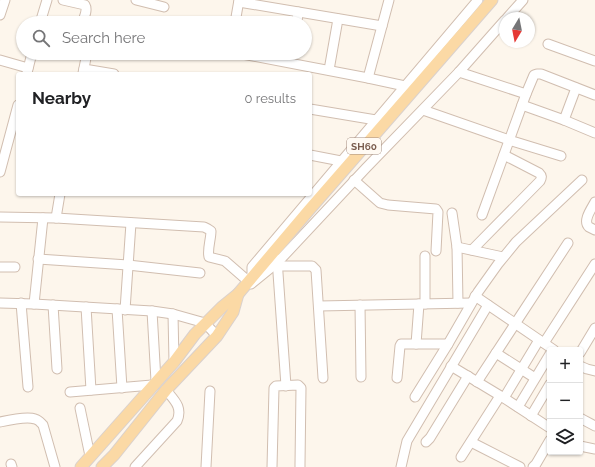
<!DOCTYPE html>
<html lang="en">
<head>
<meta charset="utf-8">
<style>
	:root { --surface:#fff; --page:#f2f2f2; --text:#202124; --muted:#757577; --line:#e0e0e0 }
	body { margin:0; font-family:Raleway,sans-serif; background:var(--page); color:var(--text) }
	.controls { position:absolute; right:12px; bottom:12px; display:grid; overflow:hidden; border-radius:4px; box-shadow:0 1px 3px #0004 }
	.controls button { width:36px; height:36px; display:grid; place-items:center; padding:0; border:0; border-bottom:1px solid var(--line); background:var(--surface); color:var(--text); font:20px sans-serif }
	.compass { position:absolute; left:499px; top:12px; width:36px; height:36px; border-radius:50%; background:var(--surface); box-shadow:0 1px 3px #0004; rotate:190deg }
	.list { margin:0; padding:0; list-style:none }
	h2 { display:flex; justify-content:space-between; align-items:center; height:52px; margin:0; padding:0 16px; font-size:17px }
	h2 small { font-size:13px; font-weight:400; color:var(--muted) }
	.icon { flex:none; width:22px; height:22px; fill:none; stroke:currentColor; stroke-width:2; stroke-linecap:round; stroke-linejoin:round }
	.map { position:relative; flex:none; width:595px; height:467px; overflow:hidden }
	.search { position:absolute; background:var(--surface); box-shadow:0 1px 3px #0004; left:16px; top:16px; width:296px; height:44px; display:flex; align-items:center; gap:10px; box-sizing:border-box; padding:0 14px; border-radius:22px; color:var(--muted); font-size:15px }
	.panel { position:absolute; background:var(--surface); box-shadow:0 1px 3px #0004; left:16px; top:72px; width:296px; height:124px; border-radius:4px }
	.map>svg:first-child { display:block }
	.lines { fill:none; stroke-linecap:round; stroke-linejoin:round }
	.minor-casing { stroke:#d1beb0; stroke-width:11 }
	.major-casing { stroke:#dad1cd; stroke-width:13 }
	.minor { stroke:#fff; stroke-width:9 }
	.major { stroke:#fbd9a5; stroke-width:11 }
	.labels { text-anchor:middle; stroke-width:3; stroke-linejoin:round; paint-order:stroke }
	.shield { fill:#fffaf3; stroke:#a28b7f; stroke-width:1 }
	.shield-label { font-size:10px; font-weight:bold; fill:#7a5c4d }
</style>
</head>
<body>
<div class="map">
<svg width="595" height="467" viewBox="0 0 595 467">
	<rect width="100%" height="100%" fill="#fdf6ec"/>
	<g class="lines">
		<defs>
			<g id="minor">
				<path d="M 63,0 L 85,5 C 88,10 84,18 82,23"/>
				<polyline points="136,0 164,7"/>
				<polyline points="239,2 382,26"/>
				<polyline points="0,15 5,0"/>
				<polyline points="507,18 523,0"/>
				<polyline points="40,23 47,0"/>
				<polyline points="235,23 239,0"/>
				<polyline points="297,23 298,12"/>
				<polyline points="548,44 595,61"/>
				<polyline points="237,53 368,78 405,86"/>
				<polyline points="0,60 28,68"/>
				<polyline points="84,69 114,74"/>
				<polyline points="329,70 338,19"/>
				<polyline points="459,72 526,94"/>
				<polyline points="27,73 32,53"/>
				<polyline points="83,73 87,53"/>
				<polyline points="368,78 389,0"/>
				<polyline points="522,105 564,120 595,133"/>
				<polyline points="310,109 376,120"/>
				<polyline points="423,110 509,140 561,156"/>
				<polyline points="564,120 576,88"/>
				<polyline points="310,155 341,161"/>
				<polyline points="0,172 18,105"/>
				<polyline points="354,180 380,203 388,205 436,209 438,212 436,251"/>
				<path d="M 595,202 C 592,208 582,221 589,227 C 591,228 593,229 595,230"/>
				<polyline points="452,213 457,247 458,303"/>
				<polyline points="482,215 526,94 534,75 537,74 541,74 595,95"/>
				<path d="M 0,217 L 56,218 L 204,227 L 208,229 L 211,231 C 211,239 207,250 209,257 L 225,261 L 248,281"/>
				<polyline points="56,218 60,194"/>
				<polyline points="457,247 503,257"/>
				<path d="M 472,250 L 540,181 C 542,177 542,176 539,173 L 504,155"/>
				<polyline points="425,256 425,304"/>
				<polyline points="38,259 128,265 200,273"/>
				<polyline points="277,259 286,386"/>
				<polyline points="278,266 312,266 316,270 323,378"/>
				<polyline points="0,267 15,267"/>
				<polyline points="252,277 252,267 478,0"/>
				<polyline points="251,284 278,262 366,168 459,72 505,20"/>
				<polyline points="475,296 554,350"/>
				<polyline points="0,303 34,304 152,311 173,314 205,323 217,336"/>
				<polyline points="21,303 28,387"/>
				<polyline points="34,304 43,218"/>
				<polyline points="53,305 57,369"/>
				<polyline points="360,305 361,377"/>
				<polyline points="319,306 471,303"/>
				<polyline points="86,307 91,390"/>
				<polyline points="117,309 122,388"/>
				<polyline points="125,310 131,223"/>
				<polyline points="152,311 156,381"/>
				<polyline points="173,314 174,362"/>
				<polyline points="544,343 595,264"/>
				<polyline points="416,344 419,304"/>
				<polyline points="496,353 535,378"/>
				<polyline points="580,353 595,328"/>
				<polyline points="451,366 504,398 550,428"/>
				<polyline points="580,366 587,369 595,371"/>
				<polyline points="397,378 400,346 401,344 448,344"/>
				<polyline points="477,382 568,243"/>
				<polyline points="70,392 152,385"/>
				<polyline points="415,397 448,344 478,292 498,264 516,242 582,180"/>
				<polyline points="504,398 539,340"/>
				<polyline points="518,407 550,354"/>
				<polyline points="80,408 90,456"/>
				<polyline points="531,416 550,384"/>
				<polyline points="580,418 595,426"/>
				<path d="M 0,422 C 9,420 27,416 35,419 C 39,420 41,423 43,425 L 55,467"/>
				<polyline points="426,442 430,438 468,376"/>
				<polyline points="471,442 520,467"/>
				<polyline points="580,446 595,449"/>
				<polyline points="461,457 500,396"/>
				<polyline points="11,464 12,467"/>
				<path d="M 135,467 L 177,421 C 183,407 174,400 166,390"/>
				<polyline points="206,467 210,391"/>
				<polyline points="272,467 274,388 276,386 298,385 301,388 300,464 300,467"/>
				<polyline points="401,467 407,441 488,305"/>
				<polyline points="533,467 536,464 550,440"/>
			</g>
			<g id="major">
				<polyline points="81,467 174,362 195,334 222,307 238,294 309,210 492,0"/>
				<polyline points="102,467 114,455 166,390 217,336 233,312 238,294"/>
			</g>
		</defs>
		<use href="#minor" class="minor-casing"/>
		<use href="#major" class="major-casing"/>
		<use href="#minor" class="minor"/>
		<use href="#major" class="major"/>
	</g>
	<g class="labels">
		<rect class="shield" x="347" y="138" width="34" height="16" rx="3"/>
		<g class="shield-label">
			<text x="364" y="150">SH60</text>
		</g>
	</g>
</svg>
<div class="controls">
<button>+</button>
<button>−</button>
<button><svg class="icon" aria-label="layers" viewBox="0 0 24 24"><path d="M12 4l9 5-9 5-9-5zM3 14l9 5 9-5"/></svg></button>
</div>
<svg class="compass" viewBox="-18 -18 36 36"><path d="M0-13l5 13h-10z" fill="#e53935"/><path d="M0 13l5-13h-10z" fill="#757577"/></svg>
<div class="search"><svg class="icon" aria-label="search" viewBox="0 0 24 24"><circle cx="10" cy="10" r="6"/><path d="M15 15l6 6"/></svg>Search here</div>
<section class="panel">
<h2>Nearby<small>0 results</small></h2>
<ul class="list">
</ul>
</section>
</div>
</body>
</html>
